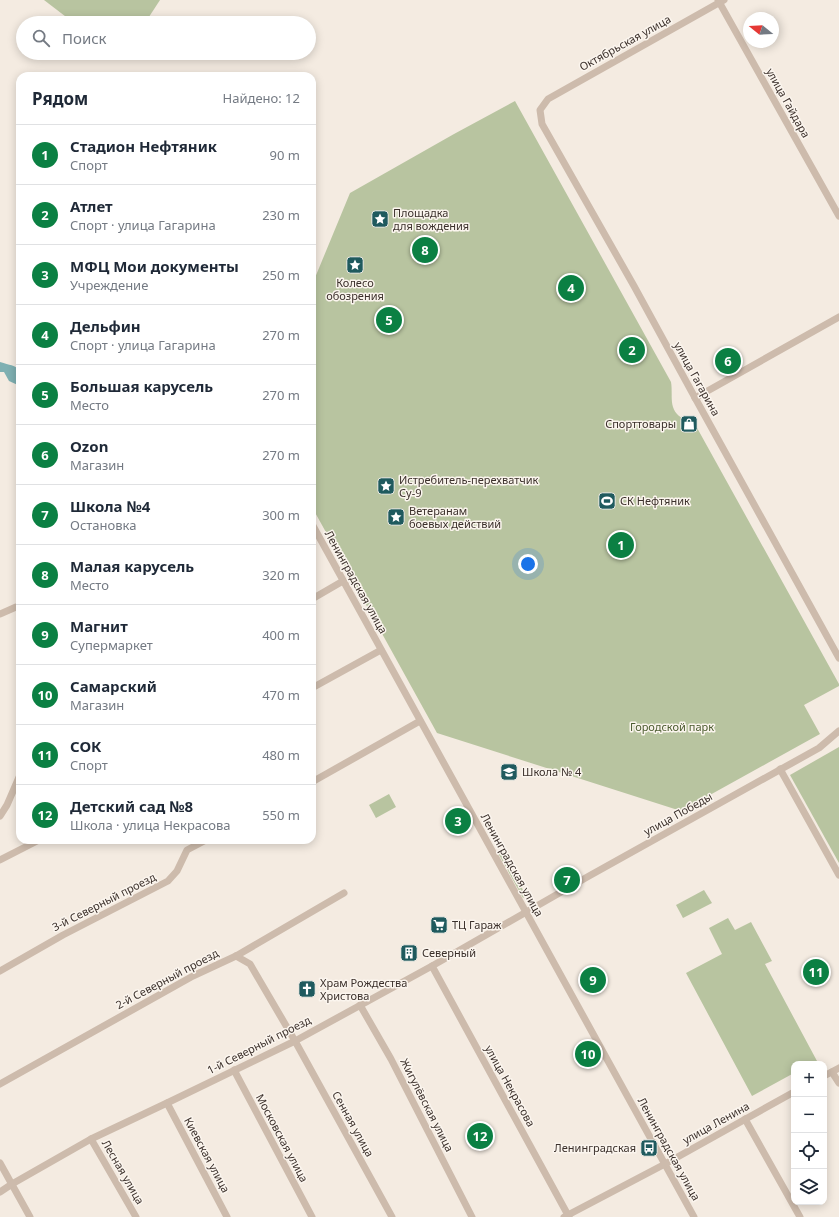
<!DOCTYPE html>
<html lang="ru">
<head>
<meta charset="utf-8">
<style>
	:root { --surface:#fff; --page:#f2f2f3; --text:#1f2937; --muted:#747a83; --line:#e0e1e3; --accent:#0b8043 }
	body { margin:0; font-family:"Noto Sans",sans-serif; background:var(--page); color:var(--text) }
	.controls { position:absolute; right:12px; bottom:12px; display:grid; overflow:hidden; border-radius:8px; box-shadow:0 2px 10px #0003 }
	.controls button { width:36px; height:36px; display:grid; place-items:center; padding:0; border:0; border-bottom:1px solid var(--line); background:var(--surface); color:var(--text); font:20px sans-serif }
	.compass { position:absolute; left:743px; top:12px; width:36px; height:36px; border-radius:50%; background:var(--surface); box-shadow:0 2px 10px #0003; rotate:288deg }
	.you { position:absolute; left:528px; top:564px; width:14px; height:14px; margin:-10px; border:3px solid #fff; border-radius:50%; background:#1a73e8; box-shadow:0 0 0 6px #1a73e833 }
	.badge { display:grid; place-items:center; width:26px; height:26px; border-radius:50%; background:var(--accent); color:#fff; font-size:13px; font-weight:700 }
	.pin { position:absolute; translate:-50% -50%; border:2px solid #fff; box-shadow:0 1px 4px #0006 }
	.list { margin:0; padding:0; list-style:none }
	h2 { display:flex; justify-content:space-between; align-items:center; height:52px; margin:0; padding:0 16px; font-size:17px }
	h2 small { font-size:13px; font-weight:400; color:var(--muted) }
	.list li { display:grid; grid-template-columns:26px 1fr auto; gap:12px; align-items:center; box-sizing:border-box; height:60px; padding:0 16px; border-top:1px solid var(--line) }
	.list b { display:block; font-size:15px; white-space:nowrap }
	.list p { margin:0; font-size:13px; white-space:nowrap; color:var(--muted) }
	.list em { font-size:13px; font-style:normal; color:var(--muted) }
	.icon { flex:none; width:22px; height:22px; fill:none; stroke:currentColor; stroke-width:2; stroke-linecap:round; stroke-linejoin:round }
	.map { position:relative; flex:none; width:839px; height:1217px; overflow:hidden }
	.search { position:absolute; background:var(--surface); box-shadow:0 2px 10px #0003; left:16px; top:16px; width:300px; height:44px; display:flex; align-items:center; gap:10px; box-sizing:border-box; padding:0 14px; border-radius:22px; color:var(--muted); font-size:15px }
	.panel { position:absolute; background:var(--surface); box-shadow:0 2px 10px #0003; left:16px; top:72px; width:300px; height:772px; border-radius:12px }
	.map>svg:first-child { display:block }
	.green { fill:#b8c4a0 }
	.water { fill:#7fb0b2 }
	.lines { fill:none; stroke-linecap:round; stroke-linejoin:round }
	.minor { stroke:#cdbbac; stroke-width:7 }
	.labels { text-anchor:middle; stroke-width:3; stroke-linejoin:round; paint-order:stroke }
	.street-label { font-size:11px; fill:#3b302b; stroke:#fbf5ee }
	.poi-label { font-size:11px; fill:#3b302b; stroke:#fbf5ee; text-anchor:start }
	.park-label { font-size:11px; fill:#4a5a2e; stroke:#fbf5ee }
</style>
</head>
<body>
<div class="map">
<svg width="839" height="1217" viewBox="0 0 839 1217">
	<rect width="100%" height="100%" fill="#f4ebe1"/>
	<g class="green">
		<polygon points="44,0 160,0 145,23 74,23"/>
		<path d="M 515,101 L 671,382 C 673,393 669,405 677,414 C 680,418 691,422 696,426 L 839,684 L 839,686 L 804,705 L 820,734 L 681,811 L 437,733 L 312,507 L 312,285 L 350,193 L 454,134 Z"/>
		<polygon points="839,747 839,863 790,775"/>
		<polygon points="389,794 396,807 376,818 369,805"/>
		<polygon points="500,849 523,890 525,896 523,898 498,853"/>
		<polygon points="704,890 712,903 683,918 676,905"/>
		<polygon points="728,918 735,930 751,922 772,961 765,964 817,1061 812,1064 794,1064 794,1073 752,1096 686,973 722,954 709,928"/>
	</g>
	<path class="water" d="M 0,362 C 20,368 20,365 20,386 L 9,381 L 4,372 L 0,372 Z"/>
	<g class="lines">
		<g class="minor">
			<polyline points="718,0 839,216"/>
			<polyline points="724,0 548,99 540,110 542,124 634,286 699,405 839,658"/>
			<polyline points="695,398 839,317"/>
			<polyline points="312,524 694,1217"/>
			<polyline points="312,599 343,581"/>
			<polyline points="0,614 16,607 20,607"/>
			<polyline points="312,688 381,650"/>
			<polyline points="780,769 839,875"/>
			<polyline points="312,782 420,721"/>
			<polyline points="0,816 7,805 20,775"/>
			<polyline points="0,860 39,840"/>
			<polyline points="236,956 250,964 295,1041 392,1217"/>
			<polyline points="432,966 569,1217"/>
			<polyline points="0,971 63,935 168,881 177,871 187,850 206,840"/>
			<polyline points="360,1005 391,1059 472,1217"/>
			<polyline points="234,1070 312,1217"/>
			<polyline points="832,1072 839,1083"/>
			<polyline points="824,1076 839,1068"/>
			<polyline points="0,1084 193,976 236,956 344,893"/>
			<polyline points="167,1103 227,1217"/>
			<polyline points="745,1119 800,1217"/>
			<polyline points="91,1139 136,1217"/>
			<polyline points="0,1163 30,1217"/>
			<polyline points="0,1192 12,1184 91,1139 167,1103 295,1041 432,966 589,876 819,748 839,731"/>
			<polyline points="564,1217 665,1164 794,1092"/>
		</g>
	</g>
	<defs>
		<symbol id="sight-square" viewBox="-11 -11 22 22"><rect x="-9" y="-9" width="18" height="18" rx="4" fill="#1f5a5e" stroke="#fbf5ee"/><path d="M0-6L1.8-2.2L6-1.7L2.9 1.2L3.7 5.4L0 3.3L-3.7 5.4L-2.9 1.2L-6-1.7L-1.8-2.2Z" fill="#fff"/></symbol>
		<symbol id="shop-square" viewBox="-11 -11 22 22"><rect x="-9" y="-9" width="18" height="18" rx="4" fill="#1f5a5e" stroke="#fbf5ee"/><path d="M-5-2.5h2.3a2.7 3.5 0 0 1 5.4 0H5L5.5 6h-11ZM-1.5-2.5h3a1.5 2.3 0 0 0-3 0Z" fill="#fff"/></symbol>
		<symbol id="stadium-square" viewBox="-11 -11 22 22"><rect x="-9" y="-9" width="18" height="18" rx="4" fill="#1f5a5e" stroke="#fbf5ee"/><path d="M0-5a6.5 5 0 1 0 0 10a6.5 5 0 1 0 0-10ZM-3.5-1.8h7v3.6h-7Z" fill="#fff"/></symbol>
		<symbol id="school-square" viewBox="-11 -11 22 22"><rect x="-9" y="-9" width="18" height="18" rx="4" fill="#1f5a5e" stroke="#fbf5ee"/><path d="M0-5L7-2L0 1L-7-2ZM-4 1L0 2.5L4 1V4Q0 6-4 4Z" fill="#fff"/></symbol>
		<symbol id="supermarket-square" viewBox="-11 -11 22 22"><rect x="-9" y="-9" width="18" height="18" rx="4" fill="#1f5a5e" stroke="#fbf5ee"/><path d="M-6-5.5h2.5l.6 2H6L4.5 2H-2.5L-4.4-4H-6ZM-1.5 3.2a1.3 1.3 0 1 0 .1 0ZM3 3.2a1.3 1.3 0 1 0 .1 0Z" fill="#fff"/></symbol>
		<symbol id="building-square" viewBox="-11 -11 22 22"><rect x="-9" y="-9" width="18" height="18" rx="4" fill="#1f5a5e" stroke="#fbf5ee"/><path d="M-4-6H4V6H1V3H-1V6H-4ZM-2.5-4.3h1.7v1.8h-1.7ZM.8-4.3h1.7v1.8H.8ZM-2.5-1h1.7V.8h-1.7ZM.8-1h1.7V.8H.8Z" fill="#fff"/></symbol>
		<symbol id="church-square" viewBox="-11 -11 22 22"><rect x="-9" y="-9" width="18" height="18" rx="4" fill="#1f5a5e" stroke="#fbf5ee"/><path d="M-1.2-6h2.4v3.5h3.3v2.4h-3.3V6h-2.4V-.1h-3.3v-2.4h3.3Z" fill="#fff"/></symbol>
		<symbol id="bus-square" viewBox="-11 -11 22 22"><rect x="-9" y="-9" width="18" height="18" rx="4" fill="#1f5a5e" stroke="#fbf5ee"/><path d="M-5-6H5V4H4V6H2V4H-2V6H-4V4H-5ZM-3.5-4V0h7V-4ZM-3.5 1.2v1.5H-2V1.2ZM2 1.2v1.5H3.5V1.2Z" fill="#fff"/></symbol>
	</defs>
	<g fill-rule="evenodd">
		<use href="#sight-square" x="370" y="209" width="20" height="20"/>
		<use href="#sight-square" x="345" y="255" width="20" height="20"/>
		<use href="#shop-square" x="679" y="414" width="20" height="20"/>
		<use href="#sight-square" x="376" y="476" width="20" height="20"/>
		<use href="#stadium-square" x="597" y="491" width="20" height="20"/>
		<use href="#sight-square" x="386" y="507" width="20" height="20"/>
		<use href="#school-square" x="499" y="762" width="20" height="20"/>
		<use href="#supermarket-square" x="429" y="915" width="20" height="20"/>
		<use href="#building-square" x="399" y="943" width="20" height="20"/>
		<use href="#church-square" x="297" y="979" width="20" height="20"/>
		<use href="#bus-square" x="639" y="1138" width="20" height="20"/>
	</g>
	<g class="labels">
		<g class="street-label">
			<text transform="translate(625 43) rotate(-29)" y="4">Октябрьская улица</text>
			<text transform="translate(788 103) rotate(61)" y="4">улица Гайдара</text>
			<text transform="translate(697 379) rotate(61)" y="4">улица Гагарина</text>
			<text transform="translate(356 582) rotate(61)" y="4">Ленинградская улица</text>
			<text transform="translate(678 814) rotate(-29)" y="4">улица Победы</text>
			<text transform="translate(512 865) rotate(61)" y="4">Ленинградская улица</text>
			<text transform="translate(104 902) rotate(-27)" y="4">3-й Северный проезд</text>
			<text transform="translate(167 979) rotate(-28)" y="4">2-й Северный проезд</text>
			<text transform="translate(259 1045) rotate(-27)" y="4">1-й Северный проезд</text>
			<text transform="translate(510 1086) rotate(61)" y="4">улица Некрасова</text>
			<text transform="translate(427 1105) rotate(63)" y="4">Жигулёвская улица</text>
			<text transform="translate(716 1123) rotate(-29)" y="4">улица Ленина</text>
			<text transform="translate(353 1124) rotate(61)" y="4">Сенная улица</text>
			<text transform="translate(282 1138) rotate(62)" y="4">Московская улица</text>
			<text transform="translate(669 1149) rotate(61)" y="4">Ленинградская улица</text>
			<text transform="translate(207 1155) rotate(62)" y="4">Киевская улица</text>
			<text transform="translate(123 1172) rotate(60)" y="4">Лесная улица</text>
		</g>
		<g class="poi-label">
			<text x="393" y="217">Площадка<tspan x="393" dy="13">для вождения</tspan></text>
			<text x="355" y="287" text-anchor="middle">Колесо<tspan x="355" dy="13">обозрения</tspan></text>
			<text x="676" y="428" text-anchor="end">Спорттовары</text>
			<text x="399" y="484">Истребитель-перехватчик<tspan x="399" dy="13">Су-9</tspan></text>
			<text x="620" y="505">СК Нефтяник</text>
			<text x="409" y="515">Ветеранам<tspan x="409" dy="13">боевых действий</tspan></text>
			<text x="522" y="776">Школа № 4</text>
			<text x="452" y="929">ТЦ Гараж</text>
			<text x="422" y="957">Северный</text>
			<text x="320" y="987">Храм Рождества<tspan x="320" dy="13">Христова</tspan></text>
			<text x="636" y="1152" text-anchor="end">Ленинградская</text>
		</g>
		<g class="park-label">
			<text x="672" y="731">Городской парк</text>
		</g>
	</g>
</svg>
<div class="controls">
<button>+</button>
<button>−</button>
<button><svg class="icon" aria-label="locate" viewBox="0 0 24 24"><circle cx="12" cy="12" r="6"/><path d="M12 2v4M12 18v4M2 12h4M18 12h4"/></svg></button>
<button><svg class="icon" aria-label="layers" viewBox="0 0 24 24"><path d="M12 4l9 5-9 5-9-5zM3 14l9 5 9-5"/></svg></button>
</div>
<svg class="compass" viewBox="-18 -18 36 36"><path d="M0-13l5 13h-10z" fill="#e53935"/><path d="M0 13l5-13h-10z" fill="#747a83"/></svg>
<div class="you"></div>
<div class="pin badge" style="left:621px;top:545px">1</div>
<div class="pin badge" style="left:632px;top:350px">2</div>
<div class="pin badge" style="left:458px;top:821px">3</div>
<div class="pin badge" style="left:571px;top:288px">4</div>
<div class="pin badge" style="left:389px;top:320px">5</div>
<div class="pin badge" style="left:728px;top:361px">6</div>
<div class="pin badge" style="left:567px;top:880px">7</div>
<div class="pin badge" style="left:425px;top:250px">8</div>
<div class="pin badge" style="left:593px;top:980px">9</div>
<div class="pin badge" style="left:588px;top:1054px">10</div>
<div class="pin badge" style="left:816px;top:972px">11</div>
<div class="pin badge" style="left:480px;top:1136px">12</div>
<div class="search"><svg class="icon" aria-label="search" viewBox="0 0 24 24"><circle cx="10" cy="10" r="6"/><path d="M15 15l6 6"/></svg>Поиск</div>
<section class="panel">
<h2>Рядом<small>Найдено: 12</small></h2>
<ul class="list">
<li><span class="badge">1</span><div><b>Стадион Нефтяник</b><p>Спорт</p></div><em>90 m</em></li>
<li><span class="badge">2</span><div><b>Атлет</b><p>Спорт · улица Гагарина</p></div><em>230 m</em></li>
<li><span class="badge">3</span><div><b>МФЦ Мои документы</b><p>Учреждение</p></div><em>250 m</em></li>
<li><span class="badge">4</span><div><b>Дельфин</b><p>Спорт · улица Гагарина</p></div><em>270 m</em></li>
<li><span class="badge">5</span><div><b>Большая карусель</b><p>Место</p></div><em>270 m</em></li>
<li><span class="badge">6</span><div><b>Ozon</b><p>Магазин</p></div><em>270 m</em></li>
<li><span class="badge">7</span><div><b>Школа №4</b><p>Остановка</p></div><em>300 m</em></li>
<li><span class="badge">8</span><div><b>Малая карусель</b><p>Место</p></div><em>320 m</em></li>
<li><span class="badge">9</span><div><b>Магнит</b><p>Супермаркет</p></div><em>400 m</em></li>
<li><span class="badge">10</span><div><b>Самарский</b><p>Магазин</p></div><em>470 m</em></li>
<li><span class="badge">11</span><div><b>СОК</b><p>Спорт</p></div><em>480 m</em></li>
<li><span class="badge">12</span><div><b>Детский сад №8</b><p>Школа · улица Некрасова</p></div><em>550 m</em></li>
</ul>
</section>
</div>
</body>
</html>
